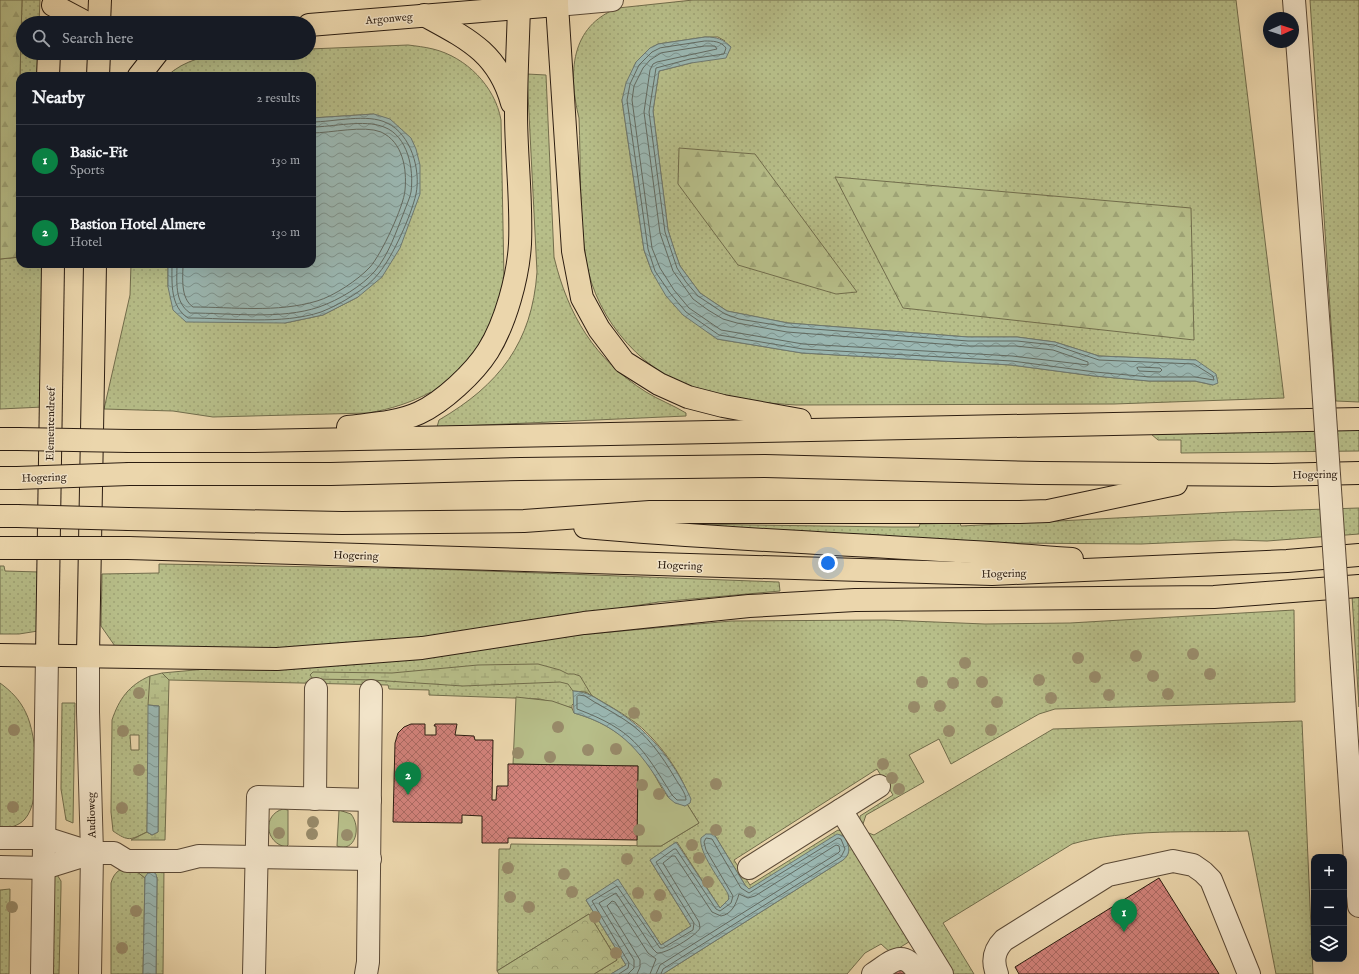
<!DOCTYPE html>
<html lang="en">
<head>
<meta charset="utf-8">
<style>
	:root { --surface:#171b24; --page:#20242c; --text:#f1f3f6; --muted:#9ea1a6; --line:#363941; --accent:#0b8043 }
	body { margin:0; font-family:"IM FELL English",serif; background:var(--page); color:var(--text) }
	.controls { position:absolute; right:12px; bottom:12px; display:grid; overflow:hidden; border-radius:8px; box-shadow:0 4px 16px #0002 }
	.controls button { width:36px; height:36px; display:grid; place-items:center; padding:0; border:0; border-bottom:1px solid var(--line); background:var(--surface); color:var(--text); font:20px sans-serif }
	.compass { position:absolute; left:1263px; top:12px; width:36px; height:36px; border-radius:50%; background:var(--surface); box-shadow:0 4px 16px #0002; rotate:87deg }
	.you { position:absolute; left:828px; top:563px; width:14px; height:14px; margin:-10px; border:3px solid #fff; border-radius:50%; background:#1a73e8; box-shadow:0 0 0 6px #1a73e833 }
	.badge { display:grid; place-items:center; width:26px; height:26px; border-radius:50%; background:var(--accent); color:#fff; font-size:13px; font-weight:700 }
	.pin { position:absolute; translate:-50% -33px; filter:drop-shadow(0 1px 2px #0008) }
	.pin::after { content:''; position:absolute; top:21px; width:14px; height:12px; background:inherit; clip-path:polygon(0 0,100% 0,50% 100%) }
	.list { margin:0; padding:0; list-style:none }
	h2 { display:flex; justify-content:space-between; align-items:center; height:52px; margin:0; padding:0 16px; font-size:17px }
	h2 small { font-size:13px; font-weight:400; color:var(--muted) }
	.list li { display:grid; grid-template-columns:26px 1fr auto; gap:12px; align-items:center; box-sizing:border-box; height:72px; padding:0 16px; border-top:1px solid var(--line) }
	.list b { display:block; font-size:15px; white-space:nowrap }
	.list p { margin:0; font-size:13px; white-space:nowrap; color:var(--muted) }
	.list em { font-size:13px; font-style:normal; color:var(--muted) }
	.icon { flex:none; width:22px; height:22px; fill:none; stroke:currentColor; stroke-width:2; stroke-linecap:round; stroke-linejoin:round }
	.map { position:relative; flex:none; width:1359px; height:974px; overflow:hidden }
	.search { position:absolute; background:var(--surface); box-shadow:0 4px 16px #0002; left:16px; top:16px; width:300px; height:44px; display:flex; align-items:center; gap:10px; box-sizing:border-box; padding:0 14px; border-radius:22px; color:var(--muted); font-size:15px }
	.panel { position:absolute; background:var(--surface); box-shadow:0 4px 16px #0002; left:16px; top:72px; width:300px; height:196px; border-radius:12px }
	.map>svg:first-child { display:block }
	.grass { fill:url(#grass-dots); stroke:#716d4c; fill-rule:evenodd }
	.forest { fill:url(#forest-firs); stroke:#716d4c }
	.wetland { fill:url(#wetland-marsh); stroke:#716d4c }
	.park { fill:url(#park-crowns); stroke:#716d4c }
	.garden { fill:#b7be89; stroke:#716d4c }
	.water { fill:url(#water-waves); stroke:#6e7971 }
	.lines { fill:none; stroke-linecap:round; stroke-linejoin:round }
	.shore { stroke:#626a61; stroke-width:1 }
	.building { fill:url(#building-cross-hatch); stroke:#2b1c10 }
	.minor-casing { stroke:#5b4a37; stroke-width:24 }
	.major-casing { stroke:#2b1c10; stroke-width:24 }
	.highway-casing { stroke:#2b1c10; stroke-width:24 }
	.minor { stroke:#f2e4c9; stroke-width:22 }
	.major { stroke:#ebd6ac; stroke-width:22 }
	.highway { stroke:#ebd6ac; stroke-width:22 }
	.minor-bridge-casing { stroke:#5b4a37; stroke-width:24; stroke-linecap:butt }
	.highway-bridge-casing { stroke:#2b1c10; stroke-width:24; stroke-linecap:butt }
	.minor-bridge { stroke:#f2e4c9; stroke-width:22 }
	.highway-bridge { stroke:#ebd6ac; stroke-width:22 }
	.tree { fill:#988b6a }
	.labels { text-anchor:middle; stroke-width:3; stroke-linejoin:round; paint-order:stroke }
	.street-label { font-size:11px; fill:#2b1c10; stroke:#f2e4c9 }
</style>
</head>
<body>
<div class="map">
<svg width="1359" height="974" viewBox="0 0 1359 974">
	<defs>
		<pattern id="grass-dots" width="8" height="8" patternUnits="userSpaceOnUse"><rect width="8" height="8" fill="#b7be89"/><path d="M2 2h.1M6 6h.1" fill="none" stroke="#9ea375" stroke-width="1.8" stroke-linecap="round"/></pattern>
		<pattern id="forest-firs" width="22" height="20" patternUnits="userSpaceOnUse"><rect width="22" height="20" fill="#b7be89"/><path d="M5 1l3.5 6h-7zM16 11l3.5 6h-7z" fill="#9ea375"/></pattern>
		<pattern id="wetland-marsh" width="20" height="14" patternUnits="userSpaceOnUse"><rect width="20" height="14" fill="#b7be89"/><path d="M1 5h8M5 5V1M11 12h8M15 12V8" fill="none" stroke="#9ea375"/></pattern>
		<pattern id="park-crowns" width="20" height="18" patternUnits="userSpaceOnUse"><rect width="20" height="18" fill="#b7be89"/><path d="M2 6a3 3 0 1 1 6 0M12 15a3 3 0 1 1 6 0" fill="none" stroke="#9ea375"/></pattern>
		<pattern id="water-waves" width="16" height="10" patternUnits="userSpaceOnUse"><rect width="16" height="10" fill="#9ab7b2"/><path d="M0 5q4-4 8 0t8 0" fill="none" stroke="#7e948f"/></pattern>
		<pattern id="building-cross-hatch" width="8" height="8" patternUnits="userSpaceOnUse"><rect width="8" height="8" fill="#d2827b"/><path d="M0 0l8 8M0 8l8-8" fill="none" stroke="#ab6a63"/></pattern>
	</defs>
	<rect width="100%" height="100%" fill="#ebd6ac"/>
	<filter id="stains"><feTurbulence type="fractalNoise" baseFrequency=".005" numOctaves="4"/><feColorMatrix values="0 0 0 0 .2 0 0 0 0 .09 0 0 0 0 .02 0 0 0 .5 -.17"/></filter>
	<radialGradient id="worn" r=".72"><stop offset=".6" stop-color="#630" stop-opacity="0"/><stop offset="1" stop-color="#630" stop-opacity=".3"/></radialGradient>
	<g class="grass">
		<polygon points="22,0 40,0 39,23 23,23 23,53 39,53 39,76 20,76"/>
		<path d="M 693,0 L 1236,0 L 1284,398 L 1114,404 L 796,405 C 766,403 736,401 706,393 C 646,376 596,322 586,260 C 579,215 581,164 579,118 C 568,73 570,26 618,8 ZM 705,37 L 718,37 L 725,41 L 691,63 L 659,71 L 653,111 L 668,230 L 675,252 L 680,266 L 700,293 L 727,311 L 788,323 L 968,337 L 1017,337 L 1055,342 L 1099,356 L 1196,360 L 1213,385 L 1195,381 L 1149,381 L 1094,376 L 1011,365 L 802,353 L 717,339 L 652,272 L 644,250 L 622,100 L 636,62 L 650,49 L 658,44 Z"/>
		<polygon points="1310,0 1359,0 1359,402 1336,401"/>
		<path d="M 408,45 C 416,46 425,47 433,49 C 466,57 495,86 501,120 L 504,279 C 500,309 487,340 467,363 C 457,375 443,384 432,394 L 431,392 C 410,403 391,409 368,413 L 213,417 L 173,411 L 104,409 L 130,295 L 131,264 L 168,264 L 168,287 L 285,323 L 323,315 L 358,297 L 374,114 L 312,118 L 312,76 L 167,76 C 201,44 265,53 309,53 L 309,49 Z"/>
		<path d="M 527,74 L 546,75 L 554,257 C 568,315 594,359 646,392 C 659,400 673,405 686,413 L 686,416 L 437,427 L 439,420 C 499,385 532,343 537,272 Z"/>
		<polygon points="20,257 20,264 43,264 43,407 0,409 0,259"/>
		<polygon points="1359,425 1359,451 1181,453 1181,440 1158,440 1151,434"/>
		<polygon points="1359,508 1359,534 1267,541 1234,540 1141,544 1006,543 869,537 686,524 891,527 919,527 920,524 960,523 961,526 1233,512"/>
		<polygon points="159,564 432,569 779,582 780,591 659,602 418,640 305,649 117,649 101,626 102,574 159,573"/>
		<polygon points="0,566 4,566 5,571 39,572 38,631 19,634 0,634"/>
		<polygon points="1359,595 1359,707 1352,596"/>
		<path d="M 1294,610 L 1295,702 L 1055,709 L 1039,714 L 951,764 L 939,739 L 909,755 L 924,782 L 866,815 L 863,824 L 866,832 L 874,835 L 1053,729 L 1302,721 L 1313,974 L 1276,974 L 1248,831 C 1192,833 1126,828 1072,844 L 943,923 L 974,974 L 951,974 L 860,827 L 860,816 L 893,795 L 877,769 L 734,860 L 750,885 L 838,830 L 847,833 L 912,940 L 891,953 L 881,944 L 865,953 L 847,974 L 663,974 L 843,860 C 852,853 848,845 844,836 L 749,889 L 745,885 L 714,834 L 729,897 L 728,901 L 720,908 L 677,842 L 650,860 L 691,926 L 661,945 L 618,880 L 586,900 L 626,965 L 611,974 L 594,974 L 617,960 L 589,914 L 497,971 L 499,849 L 510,849 L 511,844 L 661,846 L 699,823 L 687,804 L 690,803 C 686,777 654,735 633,721 C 618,710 602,702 586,692 L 572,705 L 572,708 L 540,699 L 429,695 L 429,690 L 389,689 L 388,685 L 169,680 L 162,673 L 731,621 L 885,620 L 985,624 L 1070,623 Z"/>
		<path d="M 150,676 L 147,832 C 130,840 129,842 113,831 L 111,812 L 112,720 C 119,699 129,685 150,676 ZM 130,735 L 139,735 L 139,750 L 131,750 Z"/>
		<path d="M 0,683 C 11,691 20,700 26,713 C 37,735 42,800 25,819 C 19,826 9,828 0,829 Z"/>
		<polygon points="62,703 75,703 73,823 66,820 61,789"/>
		<path d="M 131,867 L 145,878 L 143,974 L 111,974 L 111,883 C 114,872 120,868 131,867 Z"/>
		<polygon points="54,870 61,881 61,888 59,974 49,974"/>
		<polygon points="10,889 9,974 0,974 0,890"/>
	</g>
	<g class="forest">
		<polygon points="0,0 22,0 20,76 20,257 0,259"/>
		<polygon points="679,148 755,154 857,292 836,294 738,265 678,184"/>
		<polygon points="835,177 1191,208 1194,340 903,308"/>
	</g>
	<g class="wetland">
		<polygon points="538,664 560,670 568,674 574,674 580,676 592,696 586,692 573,691 568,684 560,682 463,686 372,680 313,679 310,675 313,672 392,673 478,665"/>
		<polygon points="162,673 169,680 165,840 131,840 147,832 152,835 158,832 159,706 148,705 150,676"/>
		<polygon points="131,867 164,867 163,974 156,974 157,877 150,872 145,878"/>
	</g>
	<polygon class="park" points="589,914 617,960 594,974 499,974 497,971"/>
	<g class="garden">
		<path d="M 516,697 L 552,701 L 572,708 L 574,713 C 603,721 627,736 645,760 C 654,771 659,786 668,797 C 672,801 680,803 685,806 L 687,804 L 699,823 L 661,846 L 637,846 L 638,766 L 513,764 Z"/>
		<path d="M 283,809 L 288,810 L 288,845 L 286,847 C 265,843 262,815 283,809 Z"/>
		<path d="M 339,810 L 351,814 C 362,828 355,853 337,846 Z"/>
	</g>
	<g class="water">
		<path d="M 705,37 C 717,37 723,39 731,47 L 726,58 L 691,63 L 659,71 L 653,111 L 668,230 L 675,252 L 680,266 L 700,293 L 727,311 L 788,323 L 968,337 L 1017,337 L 1055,342 L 1099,356 L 1196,360 L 1216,374 L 1218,383 L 1213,385 L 1195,381 L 1149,381 L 1094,376 L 1011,365 L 802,353 L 717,339 L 683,315 L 666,296 L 652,272 L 644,250 L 622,100 L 626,83 L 636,62 L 650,48 L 658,44 Z"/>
		<polygon points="374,114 390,119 411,138 416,149 420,165 420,194 400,248 382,277 358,297 323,315 285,323 186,322 173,310 168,287 168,264 312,264 312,118"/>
		<path d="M 573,691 C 589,692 595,698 609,706 C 647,728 673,759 691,799 L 690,803 L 685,806 L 675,803 L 669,798 C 643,755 624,727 574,713 Z"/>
		<polygon points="148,705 159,706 158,832 152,835 147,832"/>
		<path d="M 706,834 L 714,834 L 745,885 L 749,889 L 837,834 L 844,836 C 849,845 852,853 843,860 L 663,974 L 611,974 L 626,965 L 586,900 L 618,879 L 661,945 L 691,926 L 650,860 L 676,842 L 720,908 L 729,899 L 728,894 C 721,881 698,852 701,838 Z"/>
		<polygon points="153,872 156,874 157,879 156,974 143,974 145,877 148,873"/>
	</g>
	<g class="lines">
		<g class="shore">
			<path d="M 705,41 C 713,41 721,41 726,48 L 724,54 L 690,59 L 656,68 L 649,112 L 665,232 L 677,268 L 686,282 L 698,296 L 725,314 L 739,319 L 788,327 L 968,341 L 1017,341 L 1054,345 L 1099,360 L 1194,364 L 1213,376 L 1214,380 L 1195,377 L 1150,377 L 1095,372 L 1012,361 L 803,349 L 719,335 L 686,312 L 670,293 L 655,271 L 648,249 L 627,100 L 630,84 L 639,65 L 652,52 L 660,48 Z"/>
			<polygon points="705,46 715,46 717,49 657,62 653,64 650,70 644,112 660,233 673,271 693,299 708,310 723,319 737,323 787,332 967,346 1016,346 1053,350 1088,362 1088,365 1012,356 803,344 721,330 689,308 674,290 660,268 652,248 632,100 634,86 643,68 650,60 661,53"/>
			<path d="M 172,264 C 172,284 170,306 188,318 C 230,318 282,325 321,312 C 339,305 367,289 379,273 C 393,256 411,216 416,194 C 421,170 411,134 387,123 C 367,113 334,122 312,122"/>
			<path d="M 177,264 C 177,281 174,302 190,313 C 231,313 281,320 319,307 C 339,300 362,286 375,271 C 389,254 396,232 404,212 C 406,206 410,198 411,192 C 414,169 408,136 384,127 C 364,119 333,127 312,127"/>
			<path d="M 183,264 C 183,277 180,298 193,307 C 233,307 277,313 317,301 C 334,296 358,280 370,267 C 381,255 404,206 405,190 C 407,169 403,142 381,132 C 364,125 331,133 312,133"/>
			<polygon points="1139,367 1160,368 1162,370 1160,372 1139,371 1137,368"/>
			<path d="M 579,695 L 585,696 C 598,705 612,711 625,720 C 647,734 662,756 675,778 C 679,785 686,793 686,800 L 677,800 L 672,795 C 642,747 633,730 577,709 L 577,697 Z"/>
			<polyline points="619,974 628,968 629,963 592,901 617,886 660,948 663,948 693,930 694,923 656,862 674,849 676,849 716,909 720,911 731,903 733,896 706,850 704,842 706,838 712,839 741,888 749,893 838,838 841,839 845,849 841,857 663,969 661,974"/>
			<path d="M 628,974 L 634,968 L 634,960 L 599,903 L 616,893 L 653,949 L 657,953 C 666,954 696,936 700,928 L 699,922 L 663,863 L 672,856 L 675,856 L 712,912 L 721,916 C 732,914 736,904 739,894 L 748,898 L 755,896 L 836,845 L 839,846 L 840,851 L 838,853 L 660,965 L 656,974"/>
			<polyline points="637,974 640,967 640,960 607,906 612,901 615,902 648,953 656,959 650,974"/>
		</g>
	</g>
	<g class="building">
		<polygon points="411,724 425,724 425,735 436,735 436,726 434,726 435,724 457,724 455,735 474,736 475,740 493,740 492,800 496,800 497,786 508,786 508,764 638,766 637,840 508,838 508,843 482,843 482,816 462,815 462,823 393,822 395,743 398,733 404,727"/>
		<polygon points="1159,878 1219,974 1019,974 1015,967"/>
		<polygon points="902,965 907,974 888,974"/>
	</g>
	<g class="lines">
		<defs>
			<g id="minor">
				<polyline points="1294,0 1321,356"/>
				<polyline points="557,5 612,0"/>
				<polyline points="88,655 88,712 92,853 90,974"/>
				<polyline points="315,799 316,689"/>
				<polyline points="841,810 942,974"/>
				<polyline points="0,838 45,838 92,853 114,853 127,861 179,861 199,856 370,859"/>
				<polyline points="0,867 44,868 92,853"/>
				<polyline points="749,868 879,786"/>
				<polyline points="1356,875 1359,906"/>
				<polyline points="42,974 47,656"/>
				<polyline points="254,974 258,797 370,800"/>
				<polyline points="366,974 368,962 371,691"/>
				<path d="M 873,974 C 893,961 903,948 919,974"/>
				<path d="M 997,974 C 992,961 994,950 1004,940 L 1108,875 L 1173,861 L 1193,865 L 1203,872 L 1211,880 L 1249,974"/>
			</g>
			<g id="major">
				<polyline points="53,5 87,23"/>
				<polyline points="99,23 100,0"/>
				<polyline points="309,25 557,5 557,0"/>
				<polyline points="48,76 49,53"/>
				<polyline points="98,76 99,53"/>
				<polyline points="139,76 157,53"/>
				<polyline points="88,655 95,264"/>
				<polyline points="47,656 53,264"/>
			</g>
			<g id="highway">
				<polyline points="557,5 573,251 582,298 599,329 624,362 659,384 688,397 723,406 800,420"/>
				<path d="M 424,15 C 468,39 498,53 512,103"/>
				<path d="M 348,427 C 371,424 397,423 419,413 C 443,402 474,373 488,351 C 506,322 518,277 520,244 C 522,200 516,157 516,113 C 516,78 518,43 519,7"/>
				<polyline points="0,439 18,439"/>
				<polyline points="129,441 250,441 462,437 1359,419"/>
				<polyline points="129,474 331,474 521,469 765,466 1040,473 1272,475 1359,473"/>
				<polyline points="0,478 17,478"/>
				<polyline points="0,516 17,516"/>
				<polyline points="128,519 342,523 524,521 650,512 1020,512 1048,511 1176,484"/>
				<path d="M 585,527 C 747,542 910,546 1072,559"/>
				<polyline points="0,548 16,548"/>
				<polyline points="128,548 992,574 1287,561 1359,555"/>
				<polyline points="0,655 277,659 422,648 584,623 749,606 855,600 1214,597 1359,586"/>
			</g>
		</defs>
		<use href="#minor" class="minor-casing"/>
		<use href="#major" class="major-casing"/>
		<use href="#highway" class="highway-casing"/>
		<use href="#minor" class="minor"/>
		<use href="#major" class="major"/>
		<use href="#highway" class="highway"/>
		<defs>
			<polyline id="minor-bridge" points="1321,356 1356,875"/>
			<g id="highway-bridge">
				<polyline points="18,439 129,441"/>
				<polyline points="17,478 129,474"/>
				<polyline points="17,516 128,519"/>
				<polyline points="16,548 128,548"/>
			</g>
		</defs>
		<use href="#minor-bridge" class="minor-bridge-casing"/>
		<use href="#highway-bridge" class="highway-bridge-casing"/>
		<use href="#minor-bridge" class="minor-bridge"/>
		<use href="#highway-bridge" class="highway-bridge"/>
	</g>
	<g class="tree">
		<circle cx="1193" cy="654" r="6"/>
		<circle cx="1136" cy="656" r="6"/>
		<circle cx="1078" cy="658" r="6"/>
		<circle cx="965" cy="663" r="6"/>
		<circle cx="1210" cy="674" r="6"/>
		<circle cx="1153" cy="676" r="6"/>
		<circle cx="1095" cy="677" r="6"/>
		<circle cx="1039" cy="680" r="6"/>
		<circle cx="922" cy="682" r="6"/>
		<circle cx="982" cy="682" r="6"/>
		<circle cx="953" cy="683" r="6"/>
		<circle cx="139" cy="693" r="6"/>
		<circle cx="1168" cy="694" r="6"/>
		<circle cx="1109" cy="695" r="6"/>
		<circle cx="1051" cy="698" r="6"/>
		<circle cx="997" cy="702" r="6"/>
		<circle cx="940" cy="706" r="6"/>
		<circle cx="914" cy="707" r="6"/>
		<circle cx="634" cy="713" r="6"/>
		<circle cx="558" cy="727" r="6"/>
		<circle cx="14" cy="730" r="6"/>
		<circle cx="991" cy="730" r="6"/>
		<circle cx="123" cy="731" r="6"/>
		<circle cx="949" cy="731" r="6"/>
		<circle cx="616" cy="749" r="6"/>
		<circle cx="588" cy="750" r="6"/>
		<circle cx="518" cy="753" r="6"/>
		<circle cx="550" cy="757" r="6"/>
		<circle cx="883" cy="764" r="6"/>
		<circle cx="139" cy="770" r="6"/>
		<circle cx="892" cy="778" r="6"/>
		<circle cx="716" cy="784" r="6"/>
		<circle cx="642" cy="785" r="6"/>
		<circle cx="899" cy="789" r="6"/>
		<circle cx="659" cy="794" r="6"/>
		<circle cx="13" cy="807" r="6"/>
		<circle cx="122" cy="808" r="6"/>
		<circle cx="313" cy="822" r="6"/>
		<circle cx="639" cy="830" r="6"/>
		<circle cx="716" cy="830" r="6"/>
		<circle cx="750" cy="832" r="6"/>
		<circle cx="279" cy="833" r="6"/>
		<circle cx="312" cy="834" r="6"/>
		<circle cx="347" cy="835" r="6"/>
		<circle cx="692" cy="845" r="6"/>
		<circle cx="699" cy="858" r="6"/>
		<circle cx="627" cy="859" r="6"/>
		<circle cx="508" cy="868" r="6"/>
		<circle cx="564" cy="874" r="6"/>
		<circle cx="708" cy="882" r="6"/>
		<circle cx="572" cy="892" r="6"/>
		<circle cx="638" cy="893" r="6"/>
		<circle cx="660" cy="895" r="6"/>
		<circle cx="510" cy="897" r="6"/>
		<circle cx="12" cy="907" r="6"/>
		<circle cx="529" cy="907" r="6"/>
		<circle cx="136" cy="911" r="6"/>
		<circle cx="656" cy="916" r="6"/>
		<circle cx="595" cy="917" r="6"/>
		<circle cx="122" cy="948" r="6"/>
		<circle cx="616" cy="953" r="6"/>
	</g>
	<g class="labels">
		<g class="street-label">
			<text transform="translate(389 18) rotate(-5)" y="4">Argonweg</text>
			<text transform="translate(50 424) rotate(-89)" y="4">Elementendreef</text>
			<text transform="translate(1315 474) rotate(-1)" y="4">Hogering</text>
			<text transform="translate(44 477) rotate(-2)" y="4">Hogering</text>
			<text transform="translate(356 555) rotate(2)" y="4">Hogering</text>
			<text transform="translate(680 565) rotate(2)" y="4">Hogering</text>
			<text transform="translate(1004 573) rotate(-1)" y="4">Hogering</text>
			<text transform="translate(91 815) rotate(-91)" y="4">Audioweg</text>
		</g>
	</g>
	<rect width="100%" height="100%" filter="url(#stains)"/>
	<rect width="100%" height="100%" fill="url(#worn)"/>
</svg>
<div class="controls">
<button>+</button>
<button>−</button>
<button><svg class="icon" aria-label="layers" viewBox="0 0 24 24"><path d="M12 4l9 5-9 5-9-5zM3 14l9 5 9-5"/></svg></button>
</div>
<svg class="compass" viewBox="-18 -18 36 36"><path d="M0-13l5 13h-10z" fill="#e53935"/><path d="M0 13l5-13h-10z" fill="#9ea1a6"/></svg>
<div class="you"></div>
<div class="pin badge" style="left:1124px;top:932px">1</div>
<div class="pin badge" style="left:408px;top:795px">2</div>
<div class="search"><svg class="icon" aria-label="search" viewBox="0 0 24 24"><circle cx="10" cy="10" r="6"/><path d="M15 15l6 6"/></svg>Search here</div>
<section class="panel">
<h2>Nearby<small>2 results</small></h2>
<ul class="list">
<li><span class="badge">1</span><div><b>Basic-Fit</b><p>Sports</p></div><em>130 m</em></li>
<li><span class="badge">2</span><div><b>Bastion Hotel Almere</b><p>Hotel</p></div><em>130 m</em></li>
</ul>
</section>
</div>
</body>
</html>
